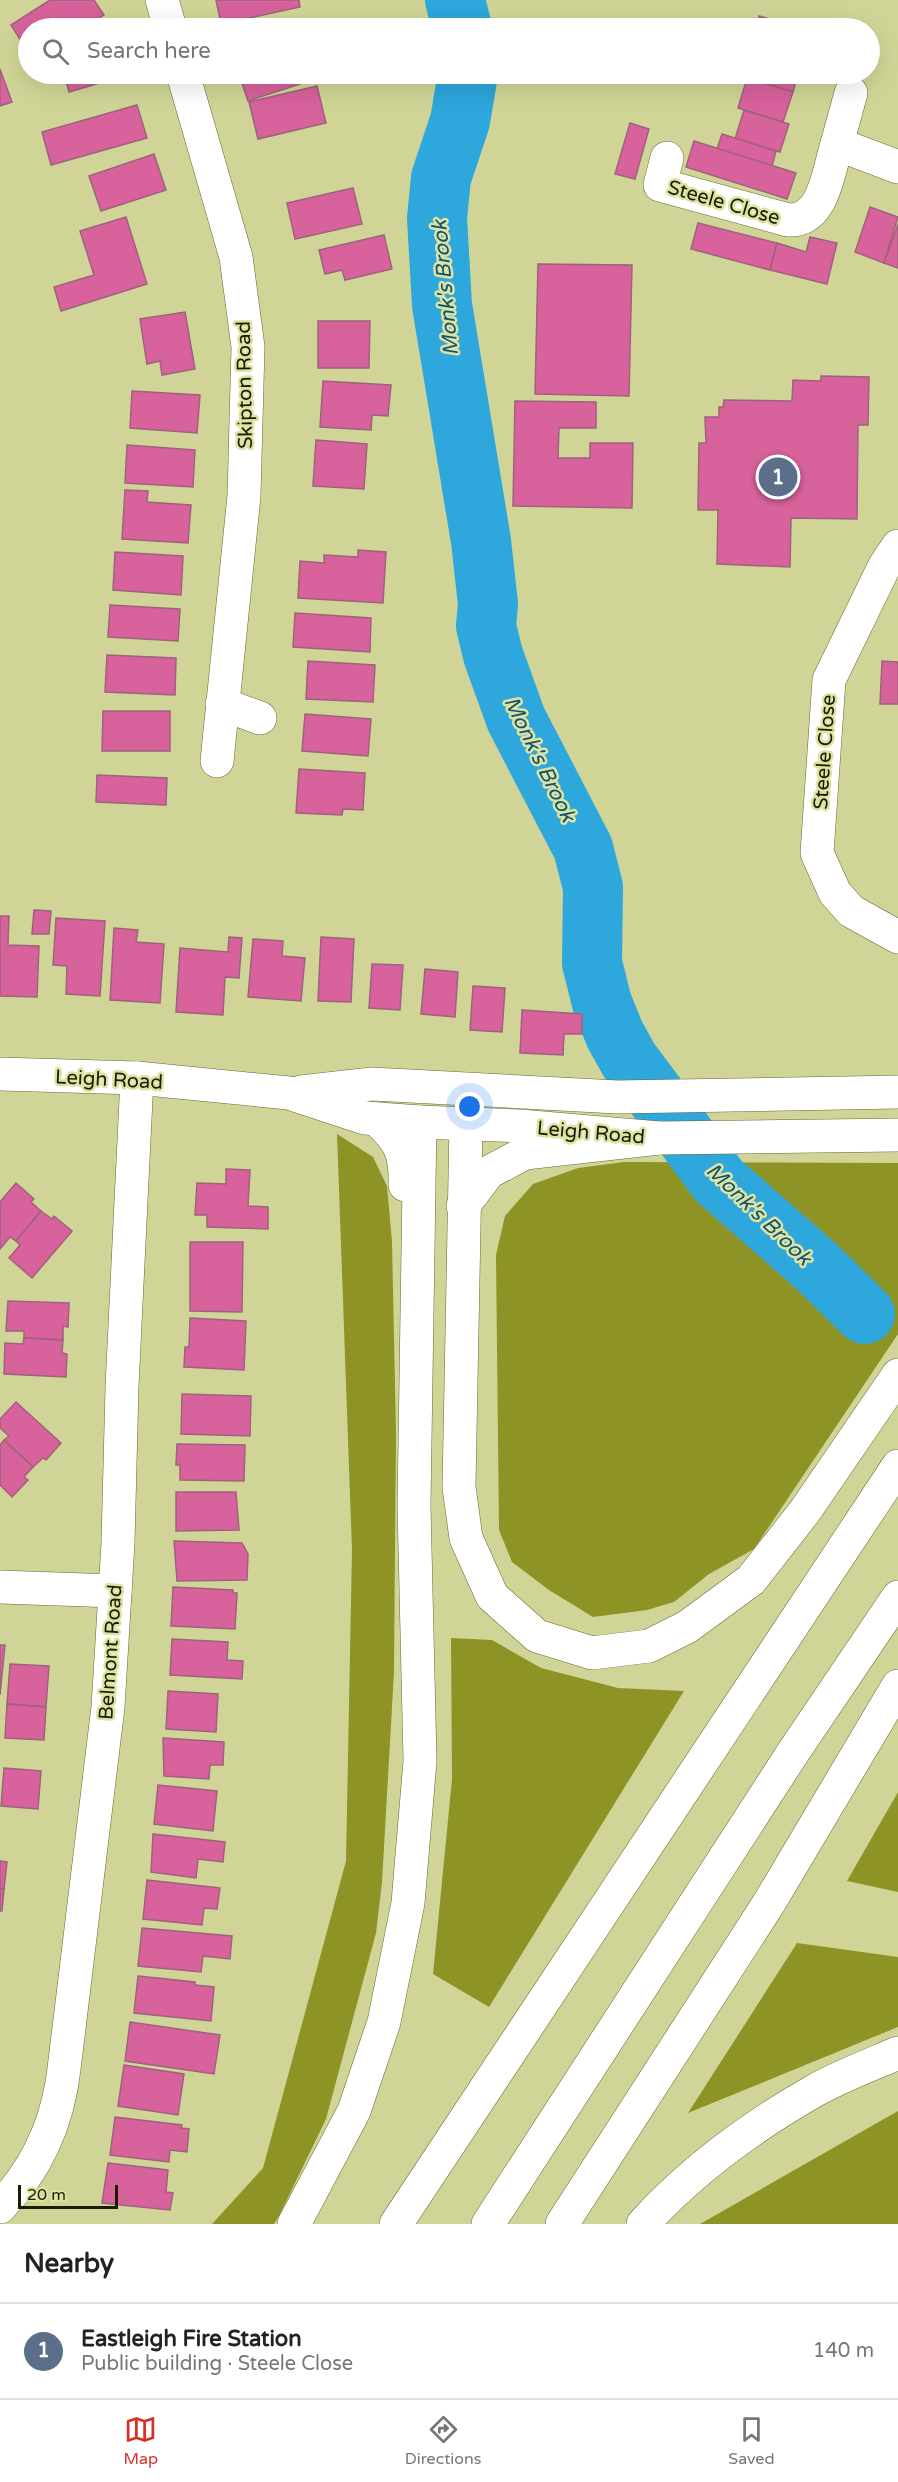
<!DOCTYPE html>
<html lang="en">
<head>
<meta charset="utf-8">
<style>
	:root { --surface:#fff; --page:#f2f2f2; --text:#222; --muted:#767676; --line:#e0e0e0; --accent:#d93025 }
	body { margin:0; font-family:"Varela Round",sans-serif; background:var(--page); color:var(--text) }
	.scale { position:absolute; left:18px; bottom:15px; width:100px; box-sizing:border-box; padding-left:6px; border:3px solid #1b1c04; border-top:0; font-size:16px; line-height:21px; white-space:nowrap; color:#1b1c04; -webkit-text-stroke:4px #dde3a3; paint-order:stroke }
	.you { position:absolute; left:470px; top:1107px; width:21px; height:21px; margin:-15px; border:4px solid #fff; border-radius:50%; background:#1a73e8; box-shadow:0 0 0 9px #1a73e833 }
	.badge { display:grid; place-items:center; width:39px; height:39px; border-radius:50%; background:var(--accent); color:#fff; font-size:20px; font-weight:700 }
	.pin { position:absolute; translate:-50% -50%; border:3px solid #fff; box-shadow:0 2px 6px #0006 }
	.list { margin:0; padding:0; list-style:none }
	h2 { display:flex; justify-content:space-between; align-items:center; height:78px; margin:0; padding:0 24px; font-size:26px }
	h2 small { font-size:20px; font-weight:400; color:var(--muted) }
	.list li { display:grid; grid-template-columns:39px 1fr auto; gap:18px; align-items:center; box-sizing:border-box; height:96px; padding:0 24px; border-top:2px solid var(--line) }
	.list b { display:block; font-size:22px; white-space:nowrap }
	.list p { margin:0; font-size:20px; white-space:nowrap; color:var(--muted) }
	.list em { font-size:20px; font-style:normal; color:var(--muted) }
	.icon { flex:none; width:33px; height:33px; fill:none; stroke:currentColor; stroke-width:2; stroke-linecap:round; stroke-linejoin:round }
	.map { position:relative; flex:none; width:898px; height:2224px; overflow:hidden }
	.search { position:absolute; background:var(--surface); box-shadow:0 6px 24px #0002; left:18px; right:18px; top:18px; height:66px; display:flex; align-items:center; gap:15px; box-sizing:border-box; padding:0 21px; border-radius:33px; color:var(--muted); font-size:22px }
	.sheet { height:174px; background:var(--surface) }
	nav { display:flex; justify-content:space-around; align-items:center; box-sizing:border-box; height:84px; border-top:2px solid var(--line); background:var(--surface); font-size:16px; color:var(--muted) }
	nav a { display:grid; justify-items:center; gap:3px }
	nav .on { color:var(--accent) }
	.map>svg:first-child { display:block }
	.forest { fill:#8e9325 }
	.lines { fill:none; stroke-linecap:round; stroke-linejoin:round }
	.river { stroke:#2da7dc; stroke-width:60 }
	.building { fill:#d8629b; stroke:#9d637c; stroke-width:1.5 }
	.minor-casing { stroke:#65692e; stroke-width:34 }
	.major-casing { stroke:#65692e; stroke-width:34 }
	.highway-casing { stroke:#65692e; stroke-width:34 }
	.minor { stroke:#fff; stroke-width:33 }
	.major { stroke:#fff; stroke-width:33 }
	.highway { stroke:#fff; stroke-width:33 }
	.labels { text-anchor:middle; stroke-width:5; stroke-linejoin:round; paint-order:stroke }
	.street-label { font-size:20px; fill:#1b1c04; stroke:#dde3a3 }
	.water-label { font-size:21px; font-style:italic; fill:#14536e; stroke:#dde3a3 }
</style>
</head>
<body>
<div class="map">
<svg width="898" height="2224" viewBox="0 0 898 2224">
	<rect width="100%" height="100%" fill="#d0d597"/>
	<g class="forest">
		<polygon points="337,1134 373,1157 387,1186 392,1242 396,1432 394,1672 382,1882 376,1933 326,2119 280,2214 274,2224 212,2224 263,2168 346,1861 352,1550"/>
		<polygon points="624,1162 898,1163 898,1334 754,1549 709,1574 674,1602 647,1610 593,1617 549,1590 512,1562 499,1530 496,1255 505,1216 533,1184 578,1168"/>
		<polygon points="451,1638 492,1640 541,1668 618,1688 684,1691 489,2007 433,1974 452,1779"/>
		<polygon points="898,1792 898,1892 847,1881"/>
		<polygon points="797,1943 898,1957 898,2027 688,2113"/>
		<polygon points="898,2111 898,2224 700,2224"/>
	</g>
	<g class="lines">
		<g class="river">
			<polyline points="455,0 462,28"/>
			<polyline points="468,74 460,121 441,178 437,218 442,305 481,541 488,604 486,626 493,655 516,719 583,848 593,887 592,963 602,1003 615,1035 629,1060 719,1181 817,1267 865,1314"/>
		</g>
	</g>
	<g class="building">
		<polygon points="50,0 94,0 104,15 82,28 28,28 28,52 11,25"/>
		<polygon points="216,0 299,0 300,7 221,24"/>
		<polygon points="759,16 802,28 756,28"/>
		<polygon points="0,69 12,102 0,106"/>
		<polygon points="64,74 127,74 127,75 69,92"/>
		<polygon points="239,74 313,74 315,79 248,101"/>
		<polygon points="749,74 798,74 793,92 747,78"/>
		<polygon points="747,78 793,92 783,122 738,108"/>
		<polygon points="317,86 326,123 258,139 249,102"/>
		<polygon points="137,105 147,138 51,165 42,132"/>
		<polygon points="744,110 789,124 780,152 735,139"/>
		<polygon points="630,123 649,129 635,179 615,174"/>
		<polygon points="722,134 776,151 772,166 717,149"/>
		<polygon points="694,141 796,173 787,199 686,167"/>
		<polygon points="154,154 166,190 101,211 89,176"/>
		<polygon points="353,188 362,224 295,239 287,203"/>
		<polygon points="870,207 898,217 884,263 855,252"/>
		<polygon points="126,217 147,284 61,311 54,287 94,275 80,231"/>
		<polygon points="698,223 777,243 770,270 691,249"/>
		<polygon points="898,224 898,268 884,263"/>
		<polygon points="384,235 392,269 345,280 342,270 325,274 319,250"/>
		<polygon points="810,237 837,243 827,284 770,270 777,243 806,252"/>
		<polygon points="538,264 632,265 629,396 535,394"/>
		<polygon points="185,312 195,369 162,375 160,361 147,364 140,319"/>
		<polygon points="318,321 370,321 369,368 318,368"/>
		<polygon points="821,376 869,377 868,425 858,425 857,519 791,518 790,567 717,564 718,510 698,510 699,443 706,443 705,417 719,417 719,407 723,407 724,400 792,401 793,380 821,381"/>
		<polygon points="323,381 391,385 388,416 372,415 371,430 320,427"/>
		<polygon points="132,391 200,395 197,433 130,428"/>
		<polygon points="515,401 596,402 596,428 559,428 558,458 590,458 590,443 633,443 632,508 513,506"/>
		<polygon points="316,440 367,444 364,489 313,486"/>
		<polygon points="127,445 195,450 193,487 125,483"/>
		<polygon points="125,490 148,491 147,502 191,505 188,543 122,539"/>
		<polygon points="358,550 386,552 383,603 298,598 300,561 324,563 324,555 358,557"/>
		<polygon points="115,552 183,556 181,595 113,590"/>
		<polygon points="110,605 180,609 178,641 108,637"/>
		<polygon points="295,613 371,618 370,652 293,647"/>
		<polygon points="107,655 176,658 175,695 105,692"/>
		<polygon points="308,661 375,665 373,702 306,699"/>
		<polygon points="882,661 898,662 898,704 880,704"/>
		<polygon points="103,711 170,711 170,751 102,751"/>
		<polygon points="305,714 371,719 368,756 302,751"/>
		<polygon points="299,769 365,773 363,810 343,809 342,815 296,813"/>
		<polygon points="97,775 167,778 166,805 96,802"/>
		<polygon points="34,910 51,911 49,934 32,934"/>
		<polygon points="0,916 9,916 8,945 39,946 37,997 0,996"/>
		<polygon points="56,918 105,921 100,996 66,994 67,966 53,965"/>
		<polygon points="114,928 138,930 136,942 164,944 160,1003 110,1000"/>
		<polygon points="229,937 242,938 239,978 225,977 223,1015 176,1012 180,948 228,952"/>
		<polygon points="321,937 354,939 351,1002 318,1001"/>
		<polygon points="253,939 283,941 282,956 305,958 301,1001 248,997"/>
		<polygon points="372,964 403,965 400,1010 369,1008"/>
		<polygon points="425,969 458,972 455,1017 421,1014"/>
		<polygon points="473,986 505,988 502,1032 470,1030"/>
		<polygon points="522,1010 582,1014 582,1034 564,1034 563,1055 520,1053"/>
		<polygon points="226,1169 250,1170 248,1206 268,1207 268,1229 207,1227 207,1215 195,1215 197,1183 226,1184"/>
		<polygon points="16,1183 34,1199 31,1202 41,1211 16,1241 10,1237 0,1249 0,1202"/>
		<polygon points="41,1211 52,1219 54,1216 72,1231 32,1278 9,1258 20,1245 16,1241"/>
		<polygon points="190,1242 243,1242 242,1312 190,1311"/>
		<polygon points="8,1301 69,1303 68,1327 63,1326 63,1340 24,1338 24,1331 6,1331"/>
		<polygon points="190,1318 246,1321 244,1370 184,1367 185,1347 189,1347"/>
		<polygon points="24,1338 63,1340 62,1353 67,1354 66,1377 4,1374 5,1343 23,1344"/>
		<polygon points="182,1394 251,1396 250,1436 181,1434"/>
		<polygon points="16,1402 61,1443 46,1460 43,1458 33,1467 4,1440 9,1436 0,1428 0,1419"/>
		<polygon points="4,1440 33,1467 24,1477 28,1480 12,1497 0,1485 0,1445"/>
		<polygon points="177,1444 245,1445 244,1481 180,1480 180,1465 176,1465"/>
		<polygon points="176,1492 236,1492 239,1530 176,1531"/>
		<polygon points="174,1541 242,1543 248,1554 247,1580 177,1581"/>
		<polygon points="173,1587 233,1590 233,1593 237,1593 235,1629 171,1626"/>
		<polygon points="172,1639 228,1642 227,1660 243,1661 242,1679 170,1675"/>
		<polygon points="0,1645 5,1645 0,1695"/>
		<polygon points="10,1664 49,1666 46,1707 7,1704"/>
		<polygon points="168,1691 218,1694 216,1732 166,1729"/>
		<polygon points="7,1704 46,1707 44,1740 5,1738"/>
		<polygon points="163,1738 224,1742 223,1765 210,1765 209,1779 164,1776"/>
		<polygon points="4,1768 41,1771 38,1809 1,1806"/>
		<polygon points="158,1785 217,1791 213,1831 154,1824"/>
		<polygon points="153,1834 225,1842 223,1862 198,1859 196,1878 151,1872"/>
		<polygon points="0,1861 7,1862 4,1889 0,1889"/>
		<polygon points="147,1880 220,1888 217,1909 204,1908 202,1925 143,1919"/>
		<polygon points="0,1889 4,1889 2,1911 0,1911"/>
		<polygon points="142,1928 232,1936 230,1959 203,1956 201,1972 138,1966"/>
		<polygon points="138,1976 195,1982 195,1985 214,1987 211,2021 134,2013"/>
		<polygon points="130,2022 220,2035 214,2074 125,2061"/>
		<polygon points="124,2065 184,2074 178,2115 118,2106"/>
		<polygon points="115,2117 182,2125 181,2128 189,2129 187,2152 170,2150 169,2162 110,2155"/>
		<polygon points="108,2163 168,2170 166,2192 173,2193 170,2210 102,2203"/>
	</g>
	<g class="lines">
		<defs>
			<g id="minor">
				<polyline points="162,0 170,28"/>
				<polyline points="183,74 236,257 248,347 244,496 217,761"/>
				<polyline points="837,144 851,93"/>
				<path d="M 667,158 L 660,185 L 788,220 C 824,222 828,172 837,144 L 898,167"/>
				<polyline points="898,546 884,567 829,680 817,853 835,893 851,911 898,937"/>
				<polyline points="222,704 260,718"/>
				<polyline points="0,1587 115,1591"/>
				<path d="M 0,2207 C 37,2169 58,2121 64,2069 L 108,1707 L 118,1543 L 122,1387 L 137,1078"/>
			</g>
			<g id="major">
				<polyline points="0,1074 137,1078 289,1093 365,1118 420,1122 520,1126 659,1138 898,1135"/>
				<polyline points="301,1092 372,1084 617,1097 898,1092"/>
			</g>
			<g id="highway">
				<path d="M 376,1119 C 400,1140 406,1153 405,1185"/>
				<polyline points="466,1124 459,1487 466,1538 492,1596 537,1636 592,1653 649,1646 687,1627 751,1580 805,1511 898,1375"/>
				<polyline points="463,1206 489,1172 525,1153 659,1138"/>
				<polyline points="294,2224 354,2111 384,2022 408,1903 420,1761 414,1505 420,1122"/>
				<polyline points="396,2224 898,1466"/>
				<polyline points="488,2224 792,1754 898,1597"/>
				<polyline points="562,2224 769,1903 898,1686"/>
				<path d="M 643,2224 C 692,2170 751,2127 814,2091 C 841,2076 870,2065 898,2053"/>
			</g>
		</defs>
		<use href="#minor" class="minor-casing"/>
		<use href="#major" class="major-casing"/>
		<use href="#highway" class="highway-casing"/>
		<use href="#minor" class="minor"/>
		<use href="#major" class="major"/>
		<use href="#highway" class="highway"/>
	</g>
	<g class="labels">
		<g class="street-label">
			<text transform="translate(724 202) rotate(16)" y="7">Steele Close</text>
			<text transform="translate(244 385) rotate(-91)" y="7">Skipton Road</text>
			<text transform="translate(824 752) rotate(-86)" y="7">Steele Close</text>
			<text transform="translate(109 1079) rotate(3)" y="7">Leigh Road</text>
			<text transform="translate(591 1132) rotate(5)" y="7">Leigh Road</text>
			<text transform="translate(110 1652) rotate(-86)" y="7">Belmont Road</text>
		</g>
		<g class="water-label">
			<text transform="translate(445 288) rotate(-95)" y="7">Monk's Brook</text>
			<text transform="translate(540 759) rotate(64)" y="7">Monk's Brook</text>
			<text transform="translate(759 1214) rotate(44)" y="7">Monk's Brook</text>
		</g>
	</g>
</svg>
<div class="scale">20 m</div>
<div class="you"></div>
<div class="pin badge" style="left:778px;top:477px;background:#5c6f8a">1</div>
<div class="search"><svg class="icon" aria-label="search" viewBox="0 0 24 24"><circle cx="10" cy="10" r="6"/><path d="M15 15l6 6"/></svg>Search here</div>
</div>
<section class="sheet">
<h2>Nearby<small></small></h2>
<ul class="list">
<li><span class="badge" style="background:#5c6f8a">1</span><div><b>Eastleigh Fire Station</b><p>Public building · Steele Close</p></div><em>140 m</em></li>
</ul>
</section>
<nav>
<a class="on"><svg class="icon" aria-label="map" viewBox="0 0 24 24"><path d="M3 6l6-2 6 2 6-2v14l-6 2-6-2-6 2zM9 4v14M15 6v14"/></svg>Map</a>
<a><svg class="icon" aria-label="directions" viewBox="0 0 24 24"><path d="M12 3l9 9-9 9-9-9zM9 14v-3h6M13 9l2 2-2 2"/></svg>Directions</a>
<a><svg class="icon" aria-label="saved" viewBox="0 0 24 24"><path d="M7 4h10v16l-5-4-5 4z"/></svg>Saved</a>
</nav>
</body>
</html>
